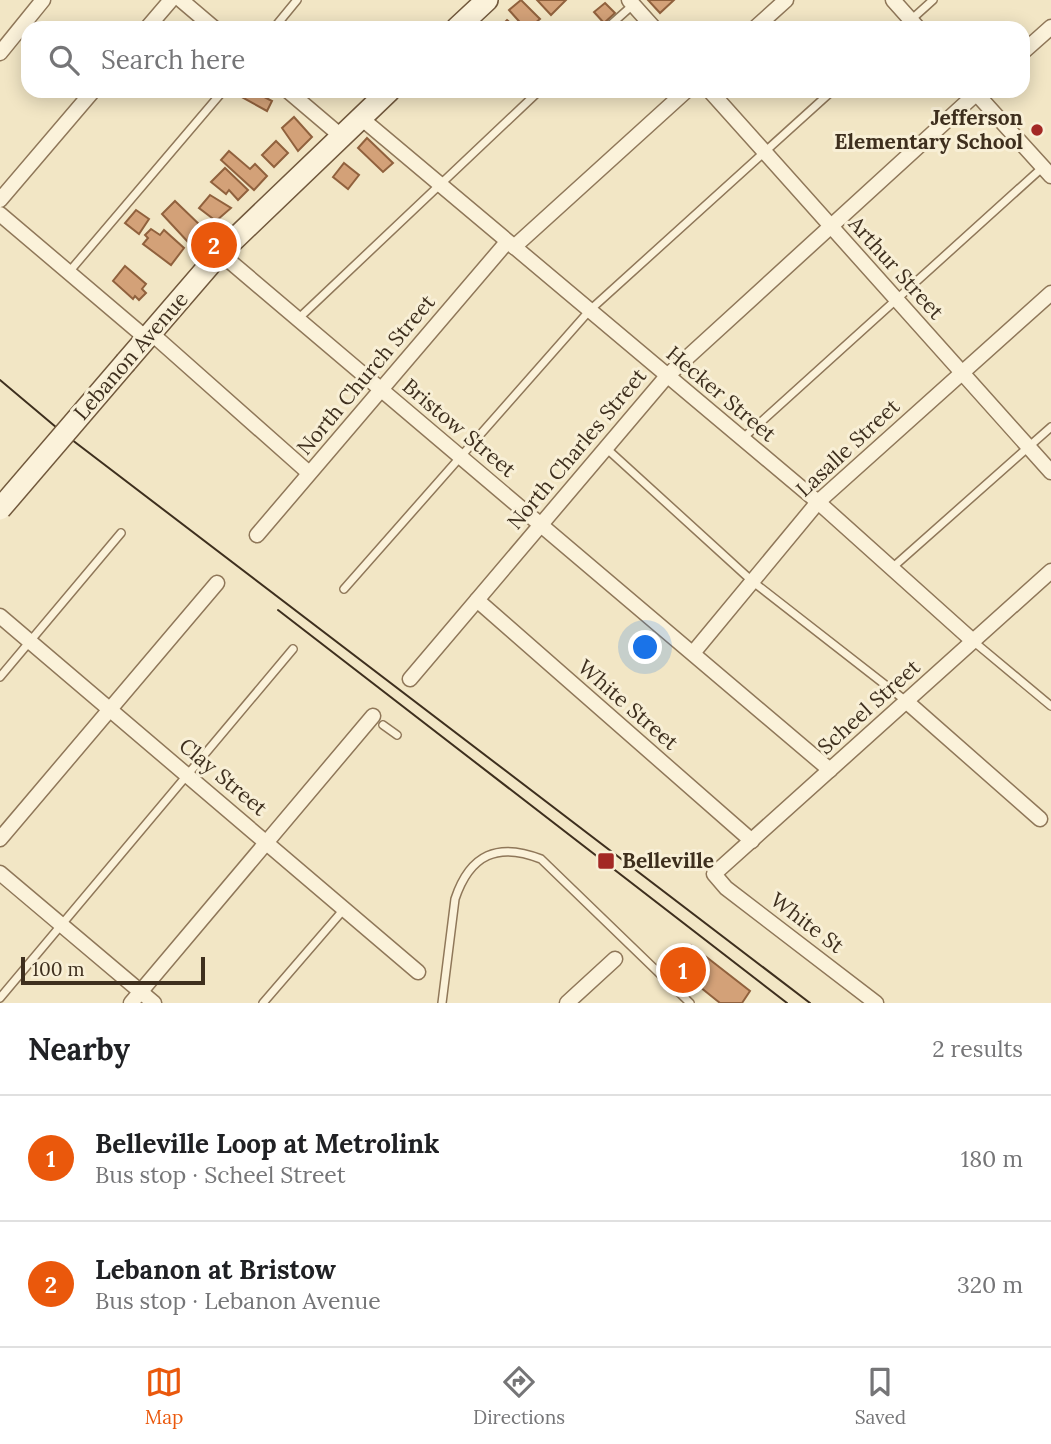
<!DOCTYPE html>
<html lang="en">
<head>
<meta charset="utf-8">
<style>
	:root { --surface:#fff; --page:#f6f6f6; --text:#202124; --muted:#757577; --line:#e0e0e0; --accent:#ea580c }
	body { margin:0; font-family:Lora,serif; background:var(--page); color:var(--text) }
	.scale { position:absolute; left:21px; bottom:18px; width:184px; box-sizing:border-box; padding-left:7px; border:4px solid #3e2f1e; border-top:0; font-size:19px; line-height:24px; white-space:nowrap; color:#3e2f1e; -webkit-text-stroke:5px #f8efd6; paint-order:stroke }
	.you { position:absolute; left:646px; top:648px; width:24px; height:24px; margin:-18px; border:5px solid #fff; border-radius:50%; background:#1a73e8; box-shadow:0 0 0 10px #1a73e833 }
	.badge { display:grid; place-items:center; width:46px; height:46px; border-radius:50%; background:var(--accent); color:#fff; font-size:23px; font-weight:700 }
	.pin { position:absolute; translate:-50% -50%; border:4px solid #fff; box-shadow:0 2px 7px #0006 }
	.list { margin:0; padding:0; list-style:none }
	h2 { display:flex; justify-content:space-between; align-items:center; height:91px; margin:0; padding:0 28px; font-size:30px }
	h2 small { font-size:23px; font-weight:400; color:var(--muted) }
	.list li { display:grid; grid-template-columns:46px 1fr auto; gap:21px; align-items:center; box-sizing:border-box; height:126px; padding:0 28px; border-top:2px solid var(--line) }
	.list b { display:block; font-size:26px; white-space:nowrap }
	.list p { margin:0; font-size:23px; white-space:nowrap; color:var(--muted) }
	.list em { font-size:23px; font-style:normal; color:var(--muted) }
	.icon { flex:none; width:38px; height:38px; fill:none; stroke:currentColor; stroke-width:2; stroke-linecap:round; stroke-linejoin:round }
	.map { position:relative; flex:none; width:1051px; height:1003px; overflow:hidden }
	.search { position:absolute; background:var(--surface); box-shadow:0 4px 18px #0003; left:21px; right:21px; top:21px; height:77px; display:flex; align-items:center; gap:18px; box-sizing:border-box; padding:0 24px; border-radius:21px; color:var(--muted); font-size:26px }
	.sheet { height:343px; background:var(--surface) }
	nav { display:flex; justify-content:space-around; align-items:center; box-sizing:border-box; height:98px; border-top:2px solid var(--line); background:var(--surface); font-size:19px; color:var(--muted) }
	nav a { display:grid; justify-items:center; gap:4px }
	nav .on { color:var(--accent) }
	.map>svg:first-child { display:block }
	.building { fill:#d3a178; stroke:#90613d; stroke-width:2 }
	.lines { fill:none; stroke-linecap:round; stroke-linejoin:round }
	.service-casing { stroke:#8f7759; stroke-width:10 }
	.minor-casing { stroke:#8f7759; stroke-width:17 }
	.secondary-casing { stroke:#71583c; stroke-width:24 }
	.service { stroke:#fbf2da; stroke-width:7 }
	.minor { stroke:#fbf2da; stroke-width:14 }
	.secondary { stroke:#fbf2da; stroke-width:21 }
	.tram { stroke:#3e2f1e; stroke-width:2 }
	.secondary-bridge-casing { stroke:#71583c; stroke-width:24; stroke-linecap:butt }
	.secondary-bridge { stroke:#fbf2da; stroke-width:21 }
	.poi-dot { fill:#a32824; stroke:#f8efd6; stroke-width:2.5 }
	.labels { text-anchor:middle; stroke-width:6; stroke-linejoin:round; paint-order:stroke }
	.poi-label { font-size:21px; font-weight:bold; fill:#3e2f1e; stroke:#f8efd6; text-anchor:end }
	.street-label { font-size:21px; fill:#3e2f1e; stroke:#f8efd6 }
</style>
</head>
<body>
<div class="map">
<svg width="1051" height="1003" viewBox="0 0 1051 1003">
	<rect width="100%" height="100%" fill="#f2e6c5"/>
	<g class="building">
		<polygon points="521,0 540,19 529,28 525,28 509,10"/>
		<polygon points="537,0 566,0 551,15"/>
		<polygon points="648,0 674,0 660,13"/>
		<polygon points="605,3 615,13 604,23 594,12"/>
		<polygon points="507,20 516,28 499,28"/>
		<polygon points="238,91 253,91 272,101 267,111 236,94"/>
		<polygon points="294,117 312,137 298,151 282,128"/>
		<polygon points="367,138 393,163 383,172 358,148"/>
		<polygon points="276,141 288,153 274,167 262,155"/>
		<polygon points="229,151 250,169 255,164 267,176 254,190 221,160"/>
		<polygon points="344,163 359,175 348,189 333,177"/>
		<polygon points="225,168 248,190 238,200 229,190 226,194 211,182"/>
		<polygon points="210,195 231,208 216,221 199,208"/>
		<polygon points="175,201 202,227 188,242 162,214"/>
		<polygon points="136,210 149,219 139,234 125,223"/>
		<polygon points="151,229 160,235 164,230 184,248 171,265 143,244 148,238 145,235"/>
		<polygon points="125,266 146,284 142,289 146,293 139,300 135,296 133,299 113,281"/>
		<polygon points="691,945 750,991 742,1003 720,1003 670,963"/>
	</g>
	<g class="lines">
		<defs>
			<g id="service">
				<polyline points="274,28 297,0"/>
				<polyline points="607,28 635,3"/>
				<polyline points="902,28 933,0"/>
				<polyline points="69,272 223,91"/>
				<polyline points="298,319 539,91"/>
				<polyline points="742,439 1043,167"/>
				<polyline points="606,448 752,581 906,701"/>
				<polyline points="892,568 1051,427"/>
				<polyline points="344,589 590,310 832,91"/>
				<polyline points="973,641 1051,706"/>
				<polyline points="0,677 121,533"/>
				<polyline points="383,725 397,735"/>
				<polyline points="0,998 293,649"/>
				<polyline points="263,1003 345,908"/>
				<path d="M 442,1003 L 455,899 C 470,854 498,842 541,859 L 690,1003"/>
			</g>
			<g id="minor">
				<polyline points="181,0 214,28"/>
				<polyline points="629,0 654,28"/>
				<polyline points="893,0 918,28"/>
				<polyline points="147,28 171,0"/>
				<polyline points="755,28 786,0"/>
				<polyline points="1023,52 1051,27"/>
				<polyline points="0,53 43,0"/>
				<polyline points="288,91 341,136"/>
				<polyline points="710,91 1051,472"/>
				<polyline points="974,91 1051,176"/>
				<polyline points="361,118 818,502 973,641"/>
				<polyline points="0,200 93,91"/>
				<polyline points="0,214 146,338"/>
				<polyline points="514,247 686,91"/>
				<polyline points="220,253 830,770"/>
				<polyline points="151,333 309,473"/>
				<polyline points="257,535 507,242"/>
				<polyline points="477,600 752,841"/>
				<polyline points="0,616 418,972"/>
				<polyline points="693,653 818,502 1051,293"/>
				<polyline points="410,679 667,376 979,91"/>
				<polyline points="907,702 1040,819"/>
				<polyline points="0,839 217,583"/>
				<polyline points="0,873 154,1003"/>
				<polyline points="131,1003 373,716"/>
				<polyline points="567,1003 615,959"/>
				<polyline points="876,1003 726,888 714,874 1051,571"/>
			</g>
			<g id="secondary">
				<polyline points="457,28 487,0"/>
				<polyline points="126,362 220,253 389,91"/>
			</g>
		</defs>
		<use href="#service" class="service-casing"/>
		<use href="#minor" class="minor-casing"/>
		<use href="#secondary" class="secondary-casing"/>
		<use href="#service" class="service"/>
		<use href="#minor" class="minor"/>
		<use href="#secondary" class="secondary"/>
		<g class="tram">
			<polyline points="0,380 63,433 810,1003"/>
			<polyline points="278,610 787,1003"/>
		</g>
		<defs>
			<polyline id="secondary-bridge" points="0,509 126,362"/>
		</defs>
		<use href="#secondary-bridge" class="secondary-bridge-casing"/>
		<use href="#secondary-bridge" class="secondary-bridge"/>
	</g>
	<g class="poi-dot">
		<circle cx="1037" cy="130" r="7"/>
		<rect x="597" y="852" width="18" height="18" rx="3.5"/>
	</g>
	<g class="labels">
		<g class="poi-label">
			<text x="1023" y="125">Jefferson<tspan x="1023" dy="24">Elementary School</tspan></text>
			<text x="622" y="868" text-anchor="start">Belleville</text>
		</g>
		<g class="street-label">
			<text transform="translate(896 268) rotate(48)" y="7">Arthur Street</text>
			<text transform="translate(131 356) rotate(-49)" y="7">Lebanon Avenue</text>
			<text transform="translate(366 375) rotate(-50)" y="7">North Church Street</text>
			<text transform="translate(721 394) rotate(40)" y="7">Hecker Street</text>
			<text transform="translate(459 428) rotate(40)" y="7">Bristow Street</text>
			<text transform="translate(848 448) rotate(-43)" y="7">Lasalle Street</text>
			<text transform="translate(577 449) rotate(-50)" y="7">North Charles Street</text>
			<text transform="translate(628 705) rotate(41)" y="7">White Street</text>
			<text transform="translate(869 707) rotate(-42)" y="7">Scheel Street</text>
			<text transform="translate(223 777) rotate(40)" y="7">Clay Street</text>
			<text transform="translate(807 923) rotate(37)" y="7">White St</text>
		</g>
	</g>
</svg>
<div class="scale">100 m</div>
<div class="you"></div>
<div class="pin badge" style="left:683px;top:970px">1</div>
<div class="pin badge" style="left:214px;top:245px">2</div>
<div class="search"><svg class="icon" aria-label="search" viewBox="0 0 24 24"><circle cx="10" cy="10" r="6"/><path d="M15 15l6 6"/></svg>Search here</div>
</div>
<section class="sheet">
<h2>Nearby<small>2 results</small></h2>
<ul class="list">
<li><span class="badge">1</span><div><b>Belleville Loop at Metrolink</b><p>Bus stop · Scheel Street</p></div><em>180 m</em></li>
<li><span class="badge">2</span><div><b>Lebanon at Bristow</b><p>Bus stop · Lebanon Avenue</p></div><em>320 m</em></li>
</ul>
</section>
<nav>
<a class="on"><svg class="icon" aria-label="map" viewBox="0 0 24 24"><path d="M3 6l6-2 6 2 6-2v14l-6 2-6-2-6 2zM9 4v14M15 6v14"/></svg>Map</a>
<a><svg class="icon" aria-label="directions" viewBox="0 0 24 24"><path d="M12 3l9 9-9 9-9-9zM9 14v-3h6M13 9l2 2-2 2"/></svg>Directions</a>
<a><svg class="icon" aria-label="saved" viewBox="0 0 24 24"><path d="M7 4h10v16l-5-4-5 4z"/></svg>Saved</a>
</nav>
</body>
</html>
